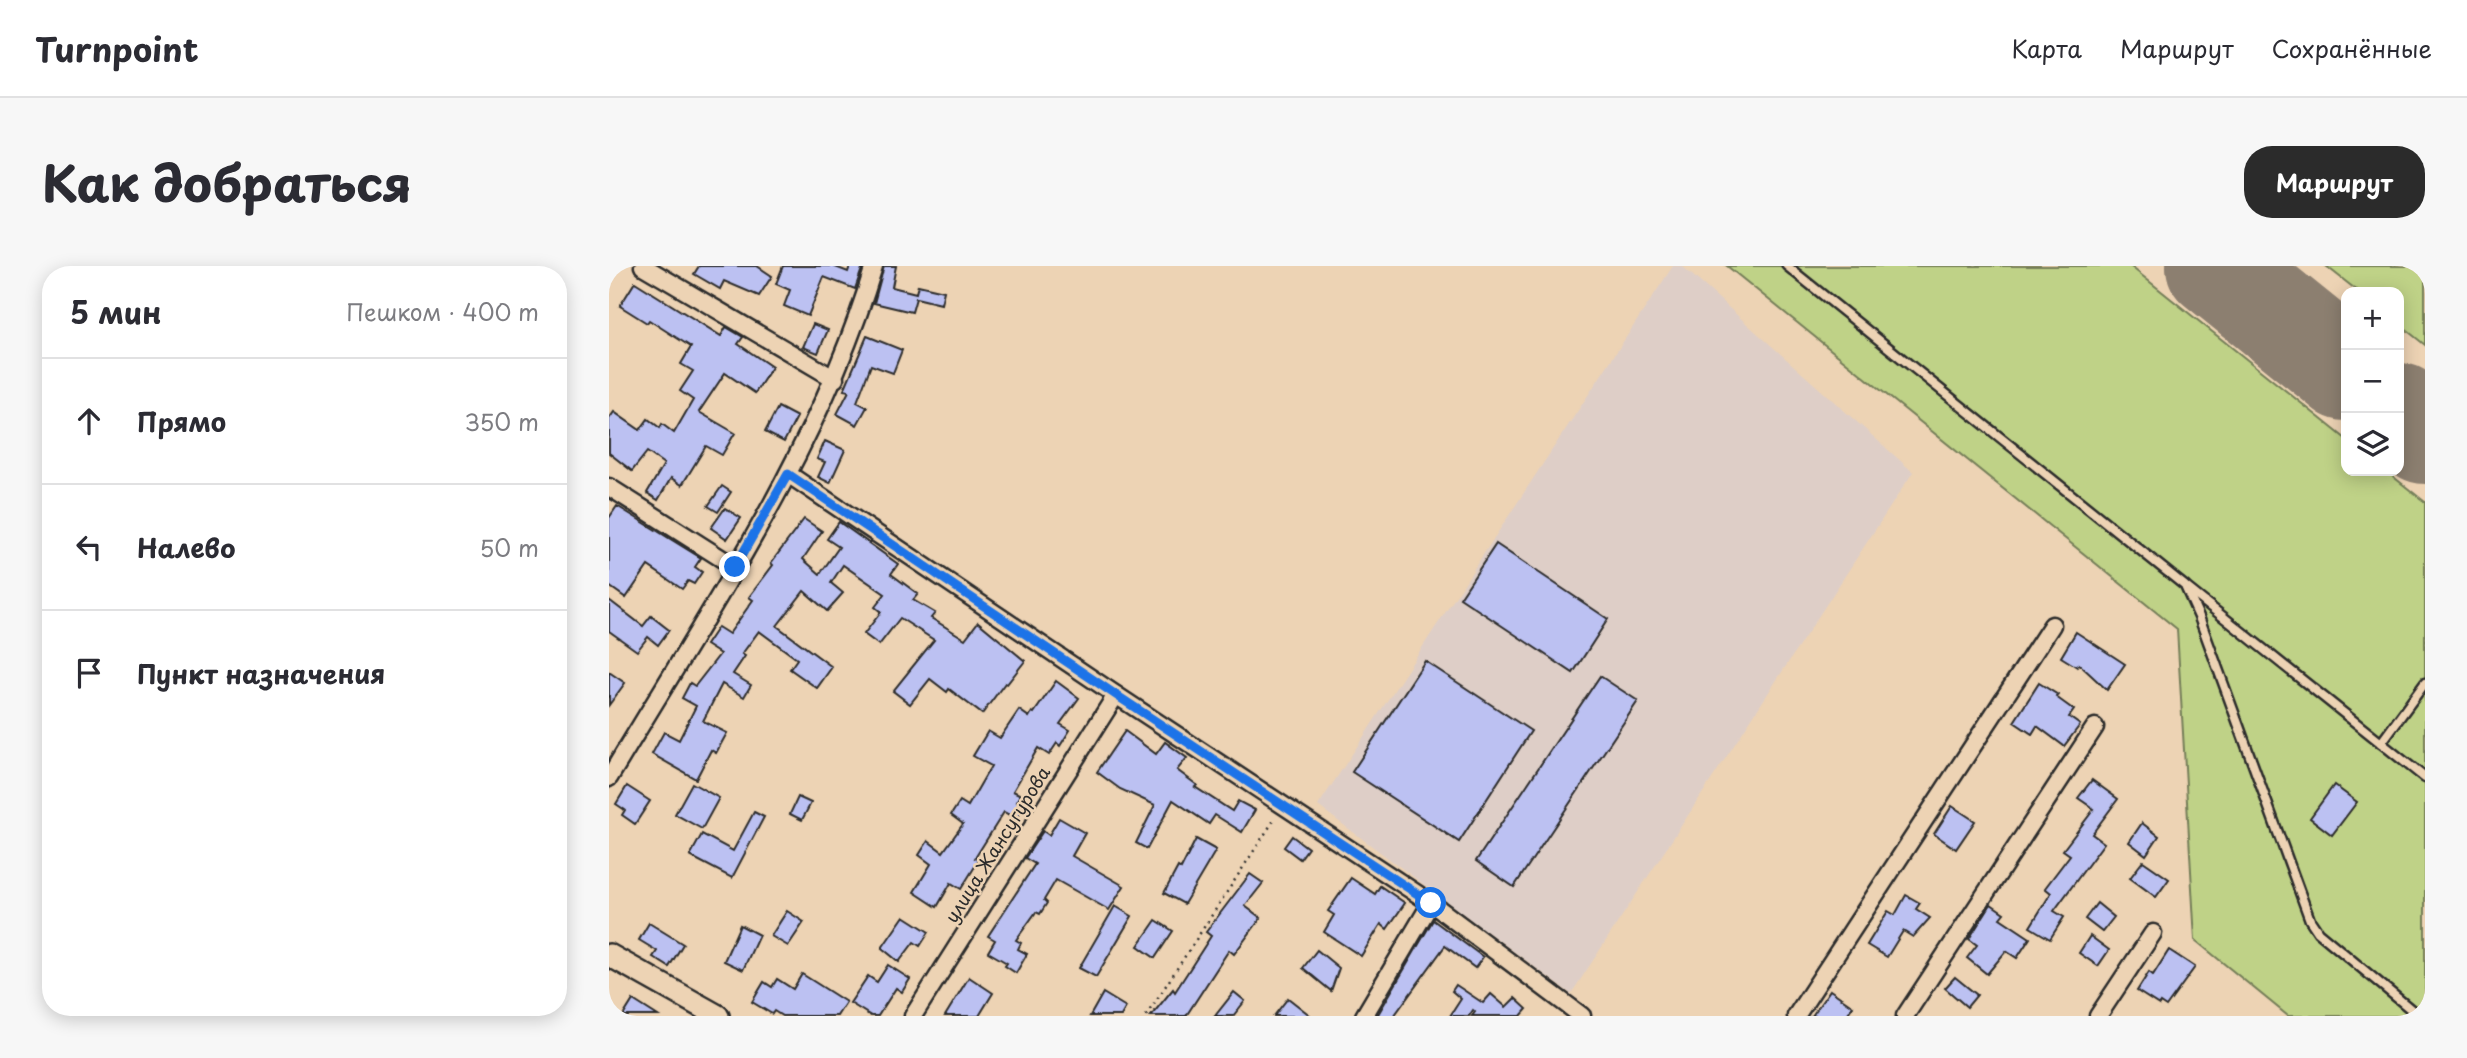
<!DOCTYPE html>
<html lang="ru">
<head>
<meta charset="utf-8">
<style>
	:root { --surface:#fff; --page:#f7f7f7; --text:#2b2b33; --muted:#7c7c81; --line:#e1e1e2; --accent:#2b2b2b }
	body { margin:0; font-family:"Playpen Sans",sans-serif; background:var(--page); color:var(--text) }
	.controls { position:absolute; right:21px; top:21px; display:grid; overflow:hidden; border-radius:14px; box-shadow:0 4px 18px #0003 }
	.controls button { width:63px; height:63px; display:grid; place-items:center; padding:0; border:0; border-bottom:2px solid var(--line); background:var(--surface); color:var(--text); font:35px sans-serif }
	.stop { position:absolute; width:21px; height:21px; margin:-16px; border:5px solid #1a73e8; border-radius:50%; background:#fff }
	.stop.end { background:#1a73e8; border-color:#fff; box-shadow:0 2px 7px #0008 }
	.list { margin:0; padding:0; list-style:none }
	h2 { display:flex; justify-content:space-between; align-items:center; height:91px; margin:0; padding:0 28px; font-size:30px }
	h2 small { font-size:23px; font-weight:400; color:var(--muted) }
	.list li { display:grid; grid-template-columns:46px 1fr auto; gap:21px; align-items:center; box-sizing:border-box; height:126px; padding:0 28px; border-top:2px solid var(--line) }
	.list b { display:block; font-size:26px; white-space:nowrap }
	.list em { font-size:23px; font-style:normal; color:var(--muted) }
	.icon { flex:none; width:38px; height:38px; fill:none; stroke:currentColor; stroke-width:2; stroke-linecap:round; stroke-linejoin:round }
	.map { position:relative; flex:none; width:1816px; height:750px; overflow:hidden; border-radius:28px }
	header { display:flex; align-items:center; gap:42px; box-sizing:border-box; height:98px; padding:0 35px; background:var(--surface); border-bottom:2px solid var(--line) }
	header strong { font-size:33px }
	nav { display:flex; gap:38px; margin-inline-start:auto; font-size:24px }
	.intro { display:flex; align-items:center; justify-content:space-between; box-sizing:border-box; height:168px; padding:0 42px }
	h1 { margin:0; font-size:49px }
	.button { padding:18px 32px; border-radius:28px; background:var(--accent); color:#fff; font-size:24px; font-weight:700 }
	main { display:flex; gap:42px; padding:0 42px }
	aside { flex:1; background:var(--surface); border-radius:28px; box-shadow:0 4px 18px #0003 }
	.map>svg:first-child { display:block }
	.built { fill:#decec7 }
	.green { fill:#bfd287; stroke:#757e59; stroke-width:2 }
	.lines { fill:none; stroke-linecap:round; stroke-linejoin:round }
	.runway { stroke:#8c7f70; stroke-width:100 }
	.building { fill:#bcc1f2; stroke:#2b2b2b; stroke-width:2 }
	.service-casing { stroke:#2b2b2b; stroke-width:13 }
	.minor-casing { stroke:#2b2b2b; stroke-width:21 }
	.tertiary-casing { stroke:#2b2b2b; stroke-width:26 }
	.path { stroke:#2b2b2b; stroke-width:2.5; stroke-dasharray:2 5; stroke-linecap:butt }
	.service { stroke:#edd3b4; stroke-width:8 }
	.minor { stroke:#edd3b4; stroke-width:16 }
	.tertiary { stroke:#edd3b4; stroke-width:21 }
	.route { stroke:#1a73e8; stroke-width:9 }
	.labels { text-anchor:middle; stroke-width:5; stroke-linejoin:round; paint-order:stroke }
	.street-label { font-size:18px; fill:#2b2b2b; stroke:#edd3b4 }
</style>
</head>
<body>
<header>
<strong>Turnpoint</strong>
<nav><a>Карта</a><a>Маршрут</a><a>Сохранённые</a></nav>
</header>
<div class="intro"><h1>Как добраться</h1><a class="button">Маршрут</a></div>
<main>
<aside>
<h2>5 мин<small>Пешком · 400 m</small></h2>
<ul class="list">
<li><svg class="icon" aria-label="ahead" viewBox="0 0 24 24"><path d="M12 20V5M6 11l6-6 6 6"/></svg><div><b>Прямо</b></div><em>350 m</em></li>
<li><svg class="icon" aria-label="left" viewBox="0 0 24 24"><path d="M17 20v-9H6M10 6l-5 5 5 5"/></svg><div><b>Налево</b></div><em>50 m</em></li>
<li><svg class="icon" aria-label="arrive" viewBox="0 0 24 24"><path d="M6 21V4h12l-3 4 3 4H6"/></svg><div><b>Пункт назначения</b></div></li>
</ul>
</aside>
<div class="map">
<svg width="1816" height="750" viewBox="0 0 1816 750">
	<rect width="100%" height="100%" fill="#edd3b4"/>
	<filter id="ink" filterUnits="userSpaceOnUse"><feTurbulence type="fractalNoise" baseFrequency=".0143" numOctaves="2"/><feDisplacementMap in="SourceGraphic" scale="14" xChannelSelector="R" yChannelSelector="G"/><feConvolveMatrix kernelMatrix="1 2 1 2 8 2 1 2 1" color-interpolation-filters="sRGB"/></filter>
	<g filter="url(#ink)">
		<polygon class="built" points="1064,0 1073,0 1304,206 962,728 709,540"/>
		<g class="green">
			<polygon points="1118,0 1521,0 1737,173 1737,205 1777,205 1816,236 1816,750 1679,750 1586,674 1568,363"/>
			<polygon points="1717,0 1816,0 1816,79 1790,58 1790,26 1750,26"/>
		</g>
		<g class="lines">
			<g class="runway">
				<polyline points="1607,0 1737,105"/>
				<polyline points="1790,147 1816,168"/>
			</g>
		</g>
		<g class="building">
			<polygon points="90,0 148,0 163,10 150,30 115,15 111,23 85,8"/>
			<polygon points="174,0 224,0 239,6 241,0 254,0 246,23 215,11 199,50 175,40 181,24 167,18"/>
			<polygon points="275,0 287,0 283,21 307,27 309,19 335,25 332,38 307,32 303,46 265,37"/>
			<polygon points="26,16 112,70 117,61 134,71 129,78 163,101 146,127 116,107 90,146 126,167 113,189 97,180 73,219 62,212 49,234 38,227 55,198 38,186 23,205 0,187 0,153 5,146 31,164 39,153 51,162 53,158 65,167 84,134 71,125 84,105 72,98 82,81 40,54 38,57 11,40"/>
			<polygon points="204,58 219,64 209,87 194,81"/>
			<polygon points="258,70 293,84 284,107 262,99 248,136 258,141 248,159 228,148 240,125 235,124"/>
			<polygon points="169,141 188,151 175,176 156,166"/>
			<polygon points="216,175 236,184 221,217 209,211 216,196 208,193"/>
			<polygon points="113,220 122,226 109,246 99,240"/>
			<polygon points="8,240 92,292 86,301 93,306 85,318 79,315 73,323 39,300 17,332 0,320 0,252"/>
			<polygon points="116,242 132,252 118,273 102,262"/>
			<polygon points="195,253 213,265 194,293 211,308 230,281 218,273 230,256 289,298 282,308 309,328 304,334 326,347 322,352 356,373 369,356 416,395 398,418 396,417 373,448 340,423 338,426 321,413 301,438 284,425 325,374 291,352 270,379 255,368 272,346 266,341 276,328 234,299 222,317 234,327 218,345 195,325 168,360 223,401 208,422 181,403 188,393 150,365 133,388 136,390 124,408 142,419 135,431 113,418 94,455 118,467 107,487 102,484 87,513 43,488 55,466 70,474 87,440 73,432 81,417 86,420 111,388 97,379 109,361 120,368 144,334 140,331 164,299 162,297"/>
			<polygon points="887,278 999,353 964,407 851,332"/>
			<polygon points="0,334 34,360 42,350 60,364 49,379 39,371 28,385 0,365"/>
			<polygon points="1467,366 1516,398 1498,424 1470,398 1468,401 1452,391"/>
			<polygon points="816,395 922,465 850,576 743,506"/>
			<polygon points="0,406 16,417 0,439"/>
			<polygon points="991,410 1029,435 905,621 867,595"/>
			<polygon points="447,415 470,432 451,458 461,464 451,480 448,477 440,489 429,482 404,525 412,529 408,536 415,540 408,553 395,546 366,592 370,594 352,623 342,617 328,641 305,626 322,598 310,589 319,575 334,586 354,558 342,549 351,535 359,540 382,500 364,490 379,465 391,472 410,444 420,451 423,446 425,447"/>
			<polygon points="1430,417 1449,429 1447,431 1465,444 1460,451 1471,459 1455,480 1428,460 1423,468 1405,456"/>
			<polygon points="516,465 547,488 556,476 578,492 568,504 588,519 586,521 623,545 629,535 646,544 633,566 606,549 600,558 564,534 538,583 527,577 546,539 511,523 488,506"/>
			<polygon points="1483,514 1509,533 1483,568 1495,577 1445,645 1455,651 1441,673 1421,661 1442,627 1436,622 1461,589 1454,584 1485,543 1469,532"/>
			<polygon points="83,517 110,532 93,563 66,548"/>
			<polygon points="1725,519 1748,536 1723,569 1701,552"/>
			<polygon points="18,520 41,535 26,558 13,549 16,544 7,538"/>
			<polygon points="189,531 202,537 193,554 181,548"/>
			<polygon points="1343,540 1366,555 1347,583 1325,568"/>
			<polygon points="145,546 155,551 123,612 81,590 93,568 124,585"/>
			<polygon points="450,552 476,567 463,590 515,620 500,644 447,614 435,634 438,637 431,648 427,646 407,674 412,677 409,683 418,688 407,707 396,700 398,697 379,686 386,674 379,670 426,598 416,592 434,565 440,569"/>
			<polygon points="1533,557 1550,570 1537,589 1520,576"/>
			<polygon points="683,570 699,582 691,593 675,581"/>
			<polygon points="587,573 607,584 575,638 555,627 569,601 572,603"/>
			<polygon points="1534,595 1560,613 1547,631 1521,612"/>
			<polygon points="641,608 654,617 636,640 652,652 625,688 620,684 577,750 542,750 564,723 566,726 602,670 597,666"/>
			<polygon points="742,612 766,628 771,620 796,637 778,663 772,658 752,690 715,666 725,649 719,645"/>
			<polygon points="1297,629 1311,637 1307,643 1321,652 1304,671 1294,665 1278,691 1258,679 1279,645 1286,649"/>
			<polygon points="1488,637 1505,651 1493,666 1476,653"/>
			<polygon points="1382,638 1395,647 1391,652 1421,672 1408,692 1397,685 1378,708 1358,692 1368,679 1360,673"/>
			<polygon points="506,640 523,650 487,711 470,702"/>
			<polygon points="178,645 195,656 179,680 162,670"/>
			<polygon points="295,650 320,666 311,680 305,676 290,696 273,682"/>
			<polygon points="547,654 564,665 546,692 529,680"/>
			<polygon points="824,654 874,691 866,702 836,680 785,750 768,750"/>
			<polygon points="40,657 74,678 60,701 44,691 48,685 30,674"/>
			<polygon points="131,659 150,669 134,704 115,695"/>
			<polygon points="1481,670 1500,684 1489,700 1470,687"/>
			<polygon points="708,684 730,702 722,725 694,702"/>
			<polygon points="1560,684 1586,701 1557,741 1551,737 1550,739 1528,725 1540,706 1544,709"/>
			<polygon points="279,699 301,713 293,726 287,722 269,750 262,750 241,737 259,710 268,716"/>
			<polygon points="193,708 237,736 228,750 173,750 165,745 163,748 143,736 155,716 163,721 168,713 184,723"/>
			<polygon points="360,711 384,727 370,750 336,750"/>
			<polygon points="1346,711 1368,729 1358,741 1336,722"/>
			<polygon points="847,719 874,737 882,728 897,741 906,732 918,743 912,750 863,750 866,746 864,744 860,750 841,750 852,733 843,725"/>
			<polygon points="1221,724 1244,740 1237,750 1203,750"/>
			<polygon points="625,726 636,735 624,750 606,750"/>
			<polygon points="494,727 517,741 512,750 481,750"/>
			<polygon points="679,732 702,750 665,750"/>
			<polygon points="24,734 49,750 14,750"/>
		</g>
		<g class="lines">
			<defs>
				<g id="service">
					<polyline points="1178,0 1576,320 1590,351 1701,654 1709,666 1810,750"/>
					<polyline points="1578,322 1816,512"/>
					<polyline points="1772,477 1816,417"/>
				</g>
				<g id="minor">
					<polyline points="34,0 226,113"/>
					<polyline points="179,208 507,429 822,637 973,750"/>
					<polyline points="0,221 126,301"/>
					<path d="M 0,512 C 97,349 211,183 265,0"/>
					<polyline points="304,750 507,429"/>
					<polyline points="755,750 822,637"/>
					<polyline points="1187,750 1443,359"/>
					<polyline points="1296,750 1486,461"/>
					<polyline points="1489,750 1544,667"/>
				</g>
				<polyline id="tertiary" points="0,689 109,750"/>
			</defs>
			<use href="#service" class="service-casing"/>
			<use href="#minor" class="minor-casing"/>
			<use href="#tertiary" class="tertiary-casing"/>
			<polyline class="path" points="537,750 667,551"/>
			<use href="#service" class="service"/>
			<use href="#minor" class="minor"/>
			<use href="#tertiary" class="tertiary"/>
		</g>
	</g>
	<g class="lines" filter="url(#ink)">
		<polyline class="route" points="126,301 179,208 507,429 822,637"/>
	</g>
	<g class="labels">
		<g class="street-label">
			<text transform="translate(389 579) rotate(-58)" y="6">улица Жансугурова</text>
		</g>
	</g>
</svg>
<div class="controls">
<button>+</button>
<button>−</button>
<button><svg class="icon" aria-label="layers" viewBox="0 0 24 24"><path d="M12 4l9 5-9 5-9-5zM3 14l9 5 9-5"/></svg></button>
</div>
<div class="stop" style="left:822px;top:637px"></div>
<div class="stop end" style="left:126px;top:301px"></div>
</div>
</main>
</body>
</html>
